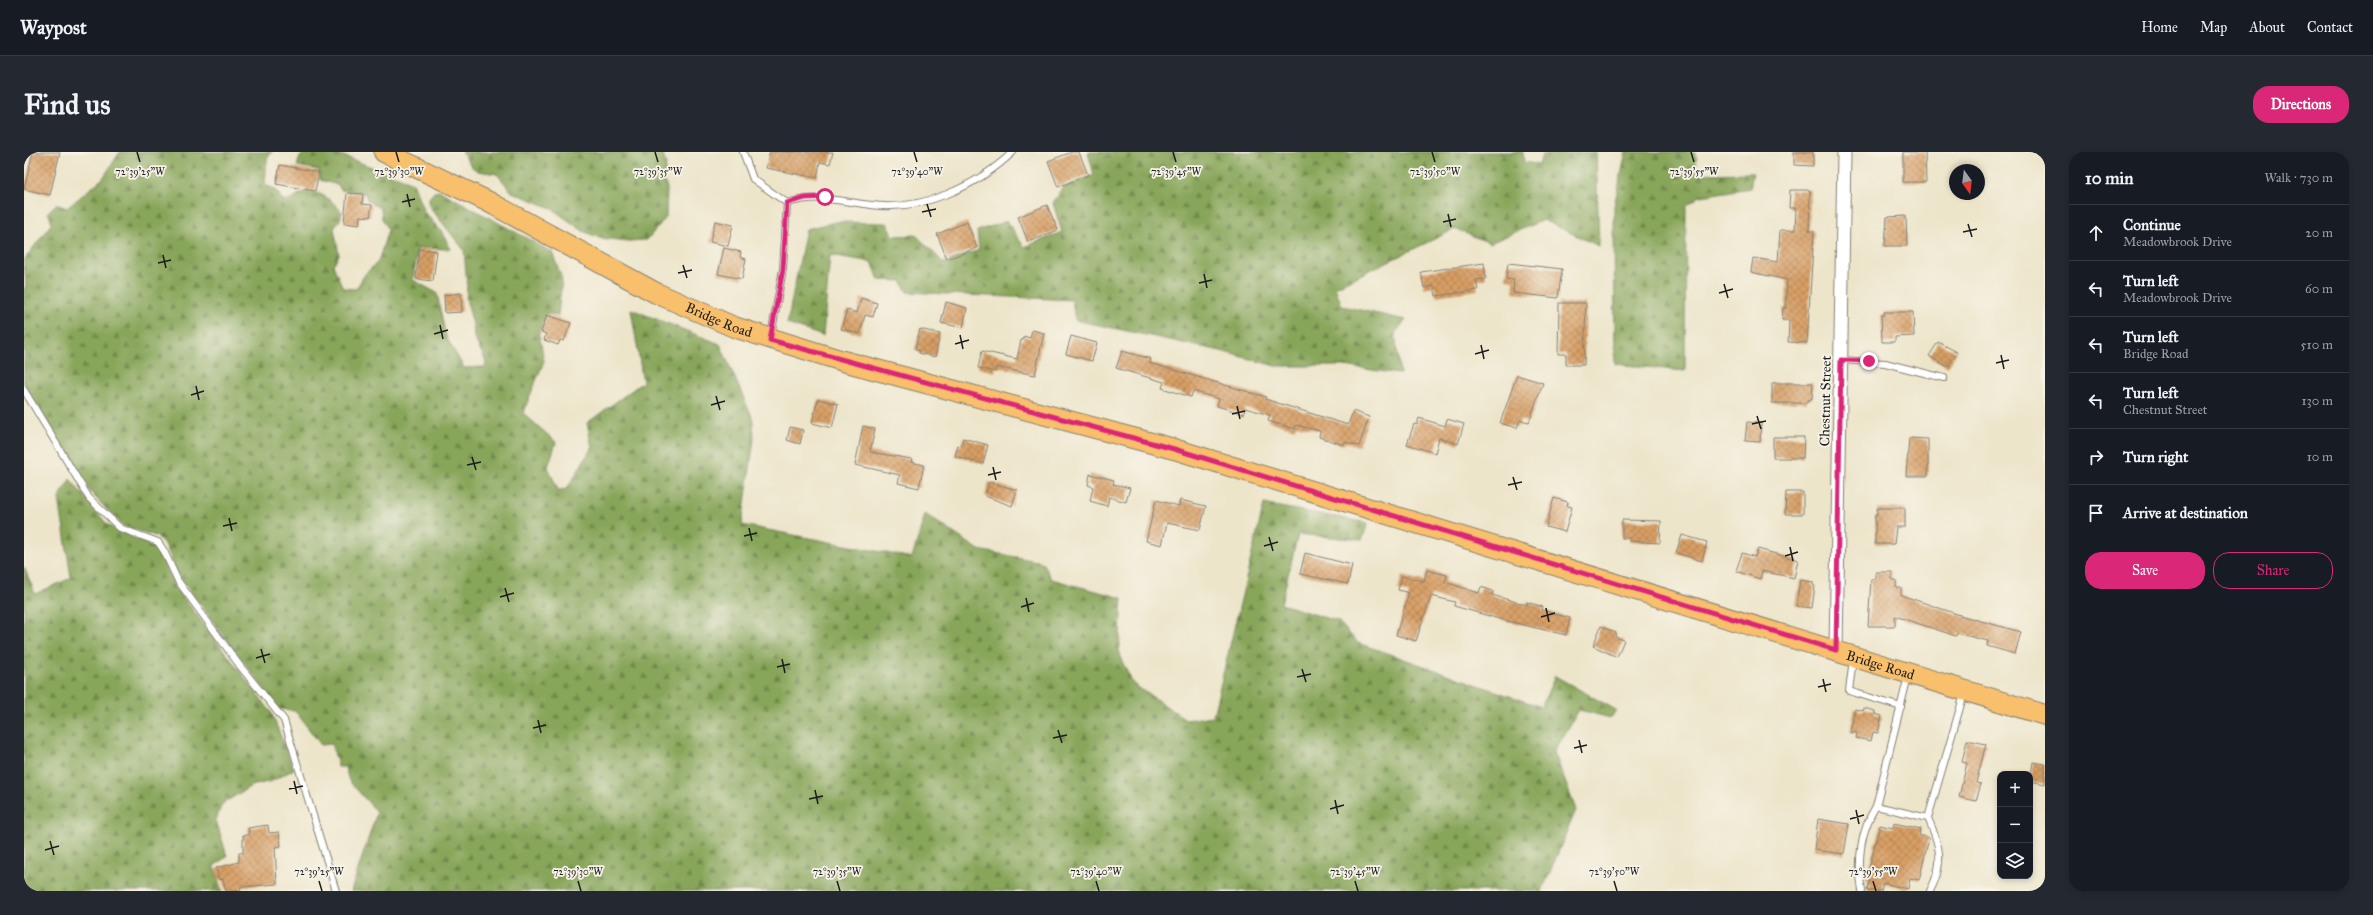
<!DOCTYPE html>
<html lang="en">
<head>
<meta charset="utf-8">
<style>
	:root { --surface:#171b24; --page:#242831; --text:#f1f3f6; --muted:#9ea1a6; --line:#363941; --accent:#db2777 }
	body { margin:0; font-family:"IM FELL Great Primer",serif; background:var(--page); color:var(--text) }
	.controls { position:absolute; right:12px; bottom:12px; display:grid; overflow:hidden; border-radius:8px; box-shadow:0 2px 6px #0003 }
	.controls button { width:36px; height:36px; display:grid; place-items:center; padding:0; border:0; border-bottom:1px solid var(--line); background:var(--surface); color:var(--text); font:20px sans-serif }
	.compass { position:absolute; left:1925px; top:12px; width:36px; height:36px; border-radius:50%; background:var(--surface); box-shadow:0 2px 6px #0003; rotate:166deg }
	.stop { position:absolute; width:12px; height:12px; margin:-9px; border:3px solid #db2777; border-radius:50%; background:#fff }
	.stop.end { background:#db2777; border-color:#fff; box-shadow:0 1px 4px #0008 }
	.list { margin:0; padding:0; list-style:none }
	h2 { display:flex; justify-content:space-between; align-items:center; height:52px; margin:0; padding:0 16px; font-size:17px }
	h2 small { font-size:13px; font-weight:400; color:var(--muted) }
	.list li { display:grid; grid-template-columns:26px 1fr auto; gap:12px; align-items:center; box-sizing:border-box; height:56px; padding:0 16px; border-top:1px solid var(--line) }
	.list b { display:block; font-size:15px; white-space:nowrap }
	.list p { margin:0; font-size:13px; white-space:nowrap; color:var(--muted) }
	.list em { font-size:13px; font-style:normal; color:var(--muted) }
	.actions { display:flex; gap:8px; padding:12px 16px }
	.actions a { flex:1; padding:9px 0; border:1px solid var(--accent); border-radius:16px; text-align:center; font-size:14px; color:var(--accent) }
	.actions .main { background:var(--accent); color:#fff }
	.icon { flex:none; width:22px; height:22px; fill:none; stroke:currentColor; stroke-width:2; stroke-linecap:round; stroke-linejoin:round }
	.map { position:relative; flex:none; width:2021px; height:739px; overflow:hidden; border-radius:16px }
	header { display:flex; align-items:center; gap:24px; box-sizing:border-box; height:56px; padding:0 20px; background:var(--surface); border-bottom:1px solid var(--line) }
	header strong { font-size:19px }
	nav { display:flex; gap:22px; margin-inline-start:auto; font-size:14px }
	.intro { display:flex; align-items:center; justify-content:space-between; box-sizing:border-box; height:96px; padding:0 24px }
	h1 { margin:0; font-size:28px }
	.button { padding:10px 18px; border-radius:16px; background:var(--accent); color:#fff; font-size:14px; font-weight:700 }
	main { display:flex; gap:24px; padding:0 24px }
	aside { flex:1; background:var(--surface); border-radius:16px; box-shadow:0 2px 6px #0003 }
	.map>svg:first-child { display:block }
	.forest { fill:url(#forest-firs); stroke:#52613b }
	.building { fill:url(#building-cross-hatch) }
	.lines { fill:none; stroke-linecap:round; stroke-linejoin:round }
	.lane-casing { stroke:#848073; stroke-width:8 }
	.street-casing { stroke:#848073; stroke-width:15 }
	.primary-casing { stroke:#848073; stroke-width:22 }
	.lane { stroke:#fff; stroke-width:6 }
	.street { stroke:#fff; stroke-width:13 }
	.primary { stroke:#f8bf6c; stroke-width:20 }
	.route { stroke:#db2777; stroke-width:5 }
	.ticks { fill:none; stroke:#1c1c1c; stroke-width:1.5 }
	.labels { text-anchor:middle; stroke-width:3.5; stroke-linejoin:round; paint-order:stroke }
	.street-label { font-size:14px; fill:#1c1c1c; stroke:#f7f3e8 }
	.ticks-label { font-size:10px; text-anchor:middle; fill:#1c1c1c; stroke:#f7f3e8; stroke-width:3.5; stroke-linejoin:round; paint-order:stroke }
</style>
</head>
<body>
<header>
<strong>Waypost</strong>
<nav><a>Home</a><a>Map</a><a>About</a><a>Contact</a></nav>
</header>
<div class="intro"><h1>Find us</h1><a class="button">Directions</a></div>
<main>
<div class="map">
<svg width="2021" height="739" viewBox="0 0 2021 739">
	<defs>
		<pattern id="forest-firs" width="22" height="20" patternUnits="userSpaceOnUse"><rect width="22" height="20" fill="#88a65a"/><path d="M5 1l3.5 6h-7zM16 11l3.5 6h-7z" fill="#6e864a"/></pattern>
		<pattern id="building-cross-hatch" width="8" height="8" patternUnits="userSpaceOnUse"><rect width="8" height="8" fill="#d89f65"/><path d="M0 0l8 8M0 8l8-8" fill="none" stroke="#ae8152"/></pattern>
	</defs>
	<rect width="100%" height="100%" fill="#f7f3e8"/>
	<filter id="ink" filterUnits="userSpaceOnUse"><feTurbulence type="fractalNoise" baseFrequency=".025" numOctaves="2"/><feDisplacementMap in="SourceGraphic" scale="8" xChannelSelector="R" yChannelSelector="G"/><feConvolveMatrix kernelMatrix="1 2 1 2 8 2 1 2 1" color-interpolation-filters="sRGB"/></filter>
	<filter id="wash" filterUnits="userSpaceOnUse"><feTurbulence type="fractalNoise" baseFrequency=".012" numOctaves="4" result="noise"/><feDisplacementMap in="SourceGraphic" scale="16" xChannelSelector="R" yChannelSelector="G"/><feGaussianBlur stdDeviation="0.9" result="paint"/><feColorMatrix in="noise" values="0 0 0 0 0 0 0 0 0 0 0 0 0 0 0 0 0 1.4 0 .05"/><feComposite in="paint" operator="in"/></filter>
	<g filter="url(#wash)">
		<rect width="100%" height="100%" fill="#ede5ca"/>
		<g class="forest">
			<path d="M 96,0 L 248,0 L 243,7 L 241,33 L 251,37 L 259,49 C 270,48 270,44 278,41 C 295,36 308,49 318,60 L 316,68 L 310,76 L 315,103 L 309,113 L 319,136 L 332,137 L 341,122 L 354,110 L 364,78 L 358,67 L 357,57 L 344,49 L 341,41 L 317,38 L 314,33 L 296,28 L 295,18 L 273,14 L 276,5 L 281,0 L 309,0 L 389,31 L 400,60 L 417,79 L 427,97 L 394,96 L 389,128 L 413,141 L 422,185 L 440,216 L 461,215 L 462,209 L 450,185 L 449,172 L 442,147 L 443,133 L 440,98 L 405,54 L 405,46 L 410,40 L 416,39 L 528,100 L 538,127 L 534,164 L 522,161 L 515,181 L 520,209 L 499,261 L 532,290 L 524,315 L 534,338 L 543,337 L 568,295 L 563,271 L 619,230 L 607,157 L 696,192 L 729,267 L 730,287 L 718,373 L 888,406 L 901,362 L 955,398 L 1018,410 L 1027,427 L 1098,446 L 1095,503 L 1109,532 L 1163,568 L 1189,564 L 1240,352 L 1344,371 L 1338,388 L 1274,382 L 1257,452 L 1315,470 L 1334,491 L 1517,555 L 1531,524 L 1592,558 L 1587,566 L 1555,558 L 1530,600 L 1552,658 L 1518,739 L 327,739 L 353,660 L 325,629 L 321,615 L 314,615 L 308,592 L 297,593 L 271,559 L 255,557 L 154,423 L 141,392 L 132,384 L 99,374 L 68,342 L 0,231 L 0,137 L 2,134 L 0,108 L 28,71 L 24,60 L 32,52 L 43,56 L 79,26 Z"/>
			<polygon points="438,0 638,0 642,12 640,28 643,36 642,65 623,88 605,89 575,86 559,79 527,56 488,40 473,22 454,19 448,15"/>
			<polygon points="1064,0 1499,0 1500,10 1515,13 1518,3 1572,0 1575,94 1519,68 1466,91 1431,77 1311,135 1318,154 1382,168 1371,181 1376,222 1320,214 1251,214 1197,199 1051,168 1048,148 883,140 877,129 855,128 848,110 806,103 799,184 763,172 782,77 812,70 863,71 869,84 892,83 920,111 955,98 953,79 983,69 1000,95 1038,80 1029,51 1039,36 1070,23"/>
			<polygon points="1602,0 1672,0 1673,22 1729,21 1726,36 1676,44 1662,54 1661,219 1591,212 1590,54"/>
			<polygon points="46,327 81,370 93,379 121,390 130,395 137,405 152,436 247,560 270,617 248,629 227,634 198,652 192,668 203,704 190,714 198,739 0,739 0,415 11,442 47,426 35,346"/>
		</g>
		<g id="blocks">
			<g class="building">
				<polygon points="9,0 36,0 26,43 0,37"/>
				<polygon points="746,0 809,0 806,12 796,10 793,26 742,16"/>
				<polygon points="1048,0 1055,0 1064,23 1034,35 1024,9"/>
				<polygon points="1770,0 1789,0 1789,14 1770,13"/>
				<polygon points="1879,0 1901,0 1902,30 1879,30"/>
				<polygon points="256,13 295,20 291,39 252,32"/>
				<polygon points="1766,38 1786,38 1785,79 1790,79 1783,191 1764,190 1765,168 1758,168 1759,156 1762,156 1763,128 1727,120 1729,106 1754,110 1756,78 1771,78 1772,56 1765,56"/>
				<polygon points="323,41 339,42 338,52 348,53 346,65 336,64 335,73 320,71"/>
				<polygon points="1023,53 1034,78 1004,90 994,65"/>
				<polygon points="1882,64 1883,94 1861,94 1863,65"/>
				<polygon points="691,69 709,73 704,94 686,90"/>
				<polygon points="943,70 953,96 923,107 913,82"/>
				<polygon points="700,96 717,100 716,105 722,107 718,127 694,122"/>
				<polygon points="395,97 413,99 409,129 392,127"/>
				<polygon points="1460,111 1462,127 1452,128 1454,138 1412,144 1410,134 1400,136 1397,120"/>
				<polygon points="1484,111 1538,117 1534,146 1489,141 1490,128 1482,127"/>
				<polygon points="437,141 438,160 421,161 420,143"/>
				<polygon points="837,146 853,151 849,165 841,163 836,182 817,177 823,158 833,161"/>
				<polygon points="922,150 943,156 939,176 917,171"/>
				<polygon points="1535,151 1562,151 1560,213 1542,213 1542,202 1534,202"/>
				<polygon points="1860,160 1889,160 1890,184 1871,185 1871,190 1858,190 1857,163 1860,163"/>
				<polygon points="523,163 547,171 540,189 536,188 534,193 520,188 522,182 517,180"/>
				<polygon points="896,177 916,182 911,205 895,201 895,198 891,197"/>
				<polygon points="1008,178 1020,181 1011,223 972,215 971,220 954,216 958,199 993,207 997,188 999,188 1000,184 1006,186"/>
				<polygon points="1047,184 1073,191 1068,209 1042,202"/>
				<polygon points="1914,190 1933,200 1924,215 1905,204"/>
				<polygon points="1098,199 1127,207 1126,211 1242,245 1241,247 1324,273 1329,259 1345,265 1335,294 1321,290 1320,293 1295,285 1296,279 1272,273 1271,277 1244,269 1246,263 1221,256 1220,262 1193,254 1195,247 1169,239 1167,245 1138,236 1140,230 1092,216"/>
				<polygon points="1493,223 1519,231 1505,270 1496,268 1493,276 1476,271"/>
				<polygon points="1748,231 1789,231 1788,247 1783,248 1783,251 1748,251"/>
				<polygon points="794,247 814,252 808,276 788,271"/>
				<polygon points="1395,266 1421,274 1423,267 1440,272 1434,292 1415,286 1411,301 1383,292 1390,272 1393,273"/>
				<polygon points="1723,270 1737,271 1736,290 1721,289"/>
				<polygon points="839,274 851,277 846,300 888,307 887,310 900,313 895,336 874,331 876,323 831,313"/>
				<polygon points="766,275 779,278 776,292 763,288"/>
				<polygon points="1749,285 1780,285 1779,306 1749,306"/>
				<polygon points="939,286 964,293 959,312 931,304 934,293 937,294"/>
				<polygon points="1885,286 1904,287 1904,324 1882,324"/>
				<polygon points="1066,322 1090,328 1089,332 1106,336 1102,350 1085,345 1083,354 1066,349 1069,335 1064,333"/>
				<polygon points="965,330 993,338 988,354 961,344"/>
				<polygon points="1762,340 1779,340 1779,362 1761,362"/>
				<polygon points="1530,346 1544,350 1543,354 1548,355 1541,380 1522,375"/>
				<polygon points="1132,348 1155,354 1156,348 1182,354 1176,378 1143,371 1138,393 1122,389"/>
				<polygon points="1853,356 1881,356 1881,375 1872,375 1870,392 1851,392 1851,363 1853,363"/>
				<polygon points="1598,368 1637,369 1636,391 1605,389 1605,386 1598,386"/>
				<polygon points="1658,383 1683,390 1678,409 1652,401"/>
				<polygon points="1734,397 1774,408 1770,426 1738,419 1736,427 1712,419 1718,401 1731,405"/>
				<polygon points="1281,401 1328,413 1324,432 1276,422"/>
				<polygon points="1403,418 1423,423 1421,430 1455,441 1457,435 1469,439 1468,443 1503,453 1503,450 1519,455 1518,458 1546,466 1542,483 1479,468 1430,454 1431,450 1407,444 1392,489 1372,483 1385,441 1374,438 1378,424 1400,429"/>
				<polygon points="1852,420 1868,420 1868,428 1872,428 1872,436 1877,436 1877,443 1939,464 1997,480 1991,502 1963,494 1964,489 1933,481 1932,484 1871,464 1871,474 1844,474 1847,427 1852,427"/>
				<polygon points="1776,428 1789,430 1789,433 1791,434 1788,456 1772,454"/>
				<polygon points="1577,474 1592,481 1591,485 1600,488 1593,505 1569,494"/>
				<polygon points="1840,556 1851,559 1851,562 1858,564 1854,581 1849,580 1847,589 1832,586 1833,581 1826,580 1831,557 1839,559"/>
				<polygon points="1943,588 1962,592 1952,631 1957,632 1952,649 1935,645 1943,611 1938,610"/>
				<polygon points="2009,610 2021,612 2021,632 2006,629"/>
				<polygon points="1794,667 1825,672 1820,702 1790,698"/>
				<polygon points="1870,671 1897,677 1895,683 1905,686 1895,728 1886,726 1884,737 1859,731 1857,739 1843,739 1846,728 1842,727 1856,673 1869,676"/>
				<polygon points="244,673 245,681 255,680 257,694 251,695 253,732 216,735 217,739 202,739 199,727 195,728 192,716 215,710 215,701 219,701 219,683 225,683 224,676"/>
			</g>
		</g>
	</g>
	<g filter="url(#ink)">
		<use href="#blocks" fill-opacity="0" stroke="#848073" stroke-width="1"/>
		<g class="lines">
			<defs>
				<g id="lane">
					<polyline points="719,0 729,27 763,51 759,117 747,184"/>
					<path d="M 763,51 C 796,42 815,49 847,53 C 898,60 953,34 989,0"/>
					<polyline points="1817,208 1861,211 1920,226"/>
					<polyline points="0,238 65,346 96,376 134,390 140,399 154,429 216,514 260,568 312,739"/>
					<polyline points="1829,507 1825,539 1877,555"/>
					<polyline points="1884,524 1852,654 1904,666 1940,542"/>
					<path d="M 1904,666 C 1916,693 1921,711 1906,739"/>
					<path d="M 1838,739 C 1833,709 1836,680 1852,654"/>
				</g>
				<polyline id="street" points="1812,498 1820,0"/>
				<g id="primary">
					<path id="s1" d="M 360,0 L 463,49 L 632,141 L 710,175 L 819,209 L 1150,297 L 2021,563"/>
				</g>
			</defs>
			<use href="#lane" class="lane-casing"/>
			<use href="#street" class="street-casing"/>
			<use href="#primary" class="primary-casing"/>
			<use href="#lane" class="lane"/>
			<use href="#street" class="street"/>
			<use href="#primary" class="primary"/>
		</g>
	</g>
	<g class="lines" filter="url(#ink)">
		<polyline class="route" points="801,45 781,46 763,51 759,117 746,188 1150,297 1812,498 1817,208 1845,209"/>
	</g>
	<path class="ticks" d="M 113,0 L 116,10M 372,0 L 375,10M 631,0 L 634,10M 890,0 L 893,10M 1149,0 L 1152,10M 1408,0 L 1411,10M 1667,0 L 1670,10M 383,42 L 386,55M 378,50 L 391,47M 903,52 L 907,65M 898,60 L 912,57M 1424,62 L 1427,75M 1419,70 L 1432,67M 1944,72 L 1948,85M 1939,80 L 1953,77M 139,103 L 142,116M 134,111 L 147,108M 659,113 L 663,126M 654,121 L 668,118M 1180,122 L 1183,136M 1175,131 L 1188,128M 1700,132 L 1704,146M 1695,141 L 1709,137M 416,173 L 419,187M 410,182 L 424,178M 936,183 L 939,197M 931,192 L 945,188M 1457,193 L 1460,207M 1451,202 L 1465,198M 1977,203 L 1980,217M 1972,211 L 1985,208M 172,234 L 175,248M 167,243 L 180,239M 692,244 L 696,258M 687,253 L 701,249M 1213,254 L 1216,267M 1208,262 L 1221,259M 1733,264 L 1737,277M 1728,272 L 1742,269M 448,305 L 452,318M 443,313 L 457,310M 969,315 L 972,328M 964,323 L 977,320M 1489,325 L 1493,338M 1484,333 L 1498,330M 205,366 L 208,379M 199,374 L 213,371M 725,376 L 728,389M 720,384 L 733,381M 1245,385 L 1249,399M 1240,394 L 1254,390M 1766,395 L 1769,409M 1761,404 L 1774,400M 481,436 L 485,450M 476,445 L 490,441M 1002,446 L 1005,460M 997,455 L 1010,451M 1522,456 L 1525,470M 1517,465 L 1531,461M 237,497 L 241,511M 232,506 L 246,502M 758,507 L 761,521M 753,515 L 766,512M 1278,517 L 1282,530M 1273,525 L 1287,522M 1799,527 L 1802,540M 1794,535 L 1807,532M 514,568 L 517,581M 509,576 L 522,573M 1034,578 L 1038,591M 1029,586 L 1043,583M 1555,588 L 1558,601M 1550,596 L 1563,593M 270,629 L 273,642M 265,637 L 279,634M 791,638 L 794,652M 785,647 L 799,644M 1311,648 L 1314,662M 1306,657 L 1320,653M 1832,658 L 1835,672M 1826,667 L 1840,663M 26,689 L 30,703M 21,698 L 35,694M 295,729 L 298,739M 554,729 L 557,739M 813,729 L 816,739M 1072,729 L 1075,739M 1331,729 L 1334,739M 1590,729 L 1593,739M 1849,729 L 1852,739"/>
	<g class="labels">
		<g class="street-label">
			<text dy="5" stroke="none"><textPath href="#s1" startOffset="375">Bridge Road</textPath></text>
			<text transform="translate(1801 249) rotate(-89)" y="5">Chestnut Street</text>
			<text dy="5" stroke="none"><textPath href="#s1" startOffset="1587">Bridge Road</textPath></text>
		</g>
	</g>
	<g class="ticks-label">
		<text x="116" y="23">72°39'25"W</text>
		<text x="634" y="23">72°39'35"W</text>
		<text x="893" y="23">72°39'40"W</text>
		<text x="375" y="23">72°39'30"W</text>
		<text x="1152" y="23">72°39'45"W</text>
		<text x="1411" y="23">72°39'50"W</text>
		<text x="1670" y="23">72°39'55"W</text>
		<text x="295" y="723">72°39'25"W</text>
		<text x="554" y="723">72°39'30"W</text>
		<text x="813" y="723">72°39'35"W</text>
		<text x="1072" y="723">72°39'40"W</text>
		<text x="1331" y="723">72°39'45"W</text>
		<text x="1590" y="723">72°39'50"W</text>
		<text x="1849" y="723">72°39'55"W</text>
	</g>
</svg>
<div class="controls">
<button>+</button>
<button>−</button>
<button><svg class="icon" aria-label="layers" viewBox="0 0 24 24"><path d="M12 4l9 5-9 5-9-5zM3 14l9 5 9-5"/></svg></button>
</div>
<svg class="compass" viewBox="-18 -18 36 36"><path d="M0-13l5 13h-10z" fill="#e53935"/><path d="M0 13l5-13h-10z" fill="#9ea1a6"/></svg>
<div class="stop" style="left:801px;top:45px"></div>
<div class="stop end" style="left:1845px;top:209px"></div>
</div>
<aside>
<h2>10 min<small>Walk · 730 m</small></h2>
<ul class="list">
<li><svg class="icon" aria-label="ahead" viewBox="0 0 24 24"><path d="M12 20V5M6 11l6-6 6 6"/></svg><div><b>Continue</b><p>Meadowbrook Drive</p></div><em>20 m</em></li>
<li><svg class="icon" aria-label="left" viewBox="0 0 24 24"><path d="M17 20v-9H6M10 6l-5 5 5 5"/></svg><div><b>Turn left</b><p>Meadowbrook Drive</p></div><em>60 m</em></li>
<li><svg class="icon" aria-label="left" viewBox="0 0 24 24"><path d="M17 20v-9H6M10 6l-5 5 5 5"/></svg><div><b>Turn left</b><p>Bridge Road</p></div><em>510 m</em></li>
<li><svg class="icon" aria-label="left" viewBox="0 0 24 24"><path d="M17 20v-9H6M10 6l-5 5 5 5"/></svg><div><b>Turn left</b><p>Chestnut Street</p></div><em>130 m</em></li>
<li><svg class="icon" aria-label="right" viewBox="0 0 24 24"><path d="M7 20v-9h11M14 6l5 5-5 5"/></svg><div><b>Turn right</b></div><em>10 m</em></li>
<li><svg class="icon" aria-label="arrive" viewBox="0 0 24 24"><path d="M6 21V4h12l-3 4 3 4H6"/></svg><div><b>Arrive at destination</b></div></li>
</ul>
<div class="actions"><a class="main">Save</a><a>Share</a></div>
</aside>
</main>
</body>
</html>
